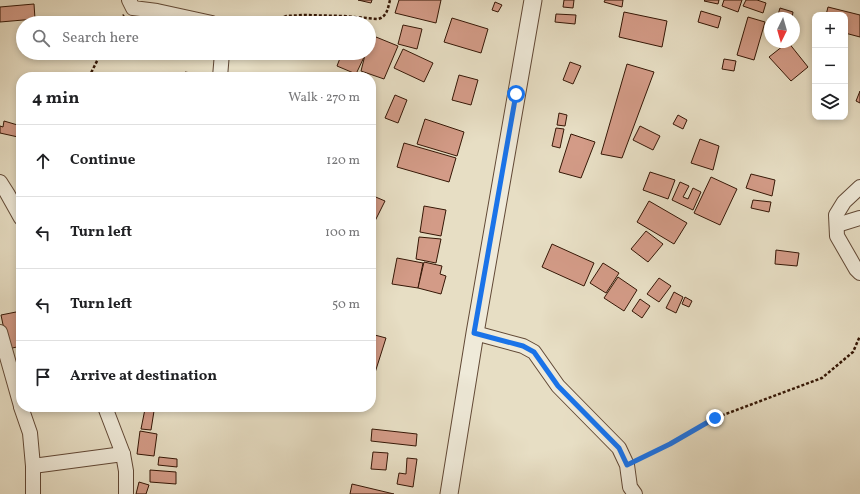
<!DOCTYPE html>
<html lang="en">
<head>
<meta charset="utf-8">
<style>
	:root { --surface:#fff; --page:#f6f6f6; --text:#202124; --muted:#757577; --line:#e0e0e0 }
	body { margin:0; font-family:Vollkorn,serif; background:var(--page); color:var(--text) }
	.controls { position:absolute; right:12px; top:12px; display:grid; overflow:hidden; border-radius:8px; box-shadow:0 2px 6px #0003 }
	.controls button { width:36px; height:36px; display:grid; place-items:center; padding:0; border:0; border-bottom:1px solid var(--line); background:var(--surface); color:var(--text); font:20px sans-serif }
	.compass { position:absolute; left:764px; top:12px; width:36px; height:36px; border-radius:50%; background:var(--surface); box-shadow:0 2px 6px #0003; rotate:185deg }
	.stop { position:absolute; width:12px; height:12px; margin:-9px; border:3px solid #1a73e8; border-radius:50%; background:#fff }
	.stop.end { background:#1a73e8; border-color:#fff; box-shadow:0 1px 4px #0008 }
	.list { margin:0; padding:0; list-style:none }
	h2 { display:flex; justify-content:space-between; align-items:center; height:52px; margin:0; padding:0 16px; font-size:17px }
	h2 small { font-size:13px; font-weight:400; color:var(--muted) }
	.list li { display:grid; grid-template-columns:26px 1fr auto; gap:12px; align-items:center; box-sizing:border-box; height:72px; padding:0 16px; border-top:1px solid var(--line) }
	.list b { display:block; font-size:15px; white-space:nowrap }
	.list em { font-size:13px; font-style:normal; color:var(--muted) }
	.icon { flex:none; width:22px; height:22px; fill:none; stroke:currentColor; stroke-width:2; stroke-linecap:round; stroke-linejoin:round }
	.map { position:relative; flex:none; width:860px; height:494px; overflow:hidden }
	.search { position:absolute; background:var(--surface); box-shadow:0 2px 6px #0003; left:16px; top:16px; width:360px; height:44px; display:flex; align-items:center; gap:10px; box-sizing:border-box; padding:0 14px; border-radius:22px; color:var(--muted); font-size:15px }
	.panel { position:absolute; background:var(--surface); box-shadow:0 2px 6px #0003; left:16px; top:72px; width:360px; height:340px; border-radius:16px }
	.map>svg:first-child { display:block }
	.building { fill:#d39b87; stroke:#351706 }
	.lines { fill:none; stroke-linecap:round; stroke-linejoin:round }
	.minor-casing { stroke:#624936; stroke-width:16 }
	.tertiary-casing { stroke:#624936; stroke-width:19 }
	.path { stroke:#351706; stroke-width:2.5; stroke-dasharray:3 2; stroke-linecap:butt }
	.minor { stroke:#efead9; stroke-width:14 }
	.tertiary { stroke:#efead9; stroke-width:17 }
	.route { stroke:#1a73e8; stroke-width:5 }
</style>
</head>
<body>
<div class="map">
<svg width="860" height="494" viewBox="0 0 860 494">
	<rect width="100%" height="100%" fill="#e7dec4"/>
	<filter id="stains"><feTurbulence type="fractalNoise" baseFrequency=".005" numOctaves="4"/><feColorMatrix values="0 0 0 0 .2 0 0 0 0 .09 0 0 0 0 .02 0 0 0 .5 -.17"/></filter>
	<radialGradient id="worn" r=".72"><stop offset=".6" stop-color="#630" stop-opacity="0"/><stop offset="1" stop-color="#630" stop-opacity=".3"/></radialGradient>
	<g class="building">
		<polygon points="358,0 372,0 371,3"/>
		<polygon points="399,0 441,0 436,23 395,13"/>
		<polygon points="564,0 574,0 573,8 563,7"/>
		<polygon points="605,0 623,0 622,7 604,2"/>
		<polygon points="705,0 719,0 718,4 704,1"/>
		<polygon points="724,0 742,0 738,12 722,6"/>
		<polygon points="746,0 757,0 766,3 763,13 743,6"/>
		<polygon points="495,2 502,5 498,12 492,10"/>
		<polygon points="34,4 35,19 0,22 0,7"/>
		<polygon points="828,7 860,15 860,37 845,33 845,15 826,15"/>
		<polygon points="780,8 793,12 792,18 777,18"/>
		<polygon points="701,11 721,17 718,28 698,22"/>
		<polygon points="624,12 667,21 662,47 619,37"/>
		<polygon points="556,14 576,15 575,24 555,22"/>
		<polygon points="748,17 765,22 754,60 737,55"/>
		<polygon points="452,18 488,29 481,53 444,42"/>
		<polygon points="403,25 422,29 417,49 398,44"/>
		<polygon points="376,37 398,46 384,79 361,71 365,55 366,53 369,53 369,49"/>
		<polygon points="788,42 808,67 791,81 769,57"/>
		<polygon points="403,49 433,63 424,82 394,68"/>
		<rect x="293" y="53" width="23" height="6"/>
		<polygon points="342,53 360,53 365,55 356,74 337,66"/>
		<polygon points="724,59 736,61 734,71 722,69"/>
		<polygon points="570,62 581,66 573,84 563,80"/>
		<polygon points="627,64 654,72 622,158 601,154"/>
		<polygon points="185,72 203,75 202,77 184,77"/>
		<polygon points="459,75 478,80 471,105 452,100"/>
		<polygon points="860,91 860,103 856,101"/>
		<polygon points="395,95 407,100 398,123 385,118"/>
		<polygon points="559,113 567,115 565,126 557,125"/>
		<polygon points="678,115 687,120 683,129 673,124"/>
		<polygon points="425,119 464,132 457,156 417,144"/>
		<polygon points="4,121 21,126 18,137 0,133 0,126 3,127"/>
		<polygon points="640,126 660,136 653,150 633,140"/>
		<polygon points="556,128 564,129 560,148 552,146"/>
		<polygon points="571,134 595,142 581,178 559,172"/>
		<polygon points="700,139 719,146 713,170 691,163"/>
		<polygon points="404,143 456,158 449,182 397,167"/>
		<polygon points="650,172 675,180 668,199 643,190"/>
		<polygon points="751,174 775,180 772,196 746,188"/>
		<polygon points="711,177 737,189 720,225 694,213"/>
		<polygon points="680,182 689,186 683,197 688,199 693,188 701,192 693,210 672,200"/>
		<polygon points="371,195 385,201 374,223 371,221"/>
		<polygon points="753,200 771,202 769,212 751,208"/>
		<polygon points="649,201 687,223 674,244 637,222"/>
		<polygon points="424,206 446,210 441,236 420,232"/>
		<polygon points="646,231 663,244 648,262 631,249"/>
		<polygon points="419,237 441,239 436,263 416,259"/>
		<polygon points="552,244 594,263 584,286 542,267"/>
		<polygon points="776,250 799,253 797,266 775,264"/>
		<polygon points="397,258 423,263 418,288 392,284"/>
		<polygon points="424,262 442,266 440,274 446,276 441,294 418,288"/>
		<polygon points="603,263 619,273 606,293 590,283"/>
		<polygon points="618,277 637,290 624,311 604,298"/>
		<polygon points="659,278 671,286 659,302 647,294"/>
		<polygon points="674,292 683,297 676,313 666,308"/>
		<polygon points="685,297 692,301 689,307 682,304"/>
		<polygon points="640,299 650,306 642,318 632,311"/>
		<polygon points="21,311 21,346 8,349 1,315"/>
		<polygon points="371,334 386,338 373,379 371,378"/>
		<polygon points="145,409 154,411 151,430 141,429"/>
		<polygon points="372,429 417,434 416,446 371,441"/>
		<polygon points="140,431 157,434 154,456 137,454"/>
		<polygon points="373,452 388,453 386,470 371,469"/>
		<polygon points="159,457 177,459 177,467 158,465"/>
		<polygon points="407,458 417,459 413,487 397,484 399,473 406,474"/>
		<polygon points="150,470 176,472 176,484 150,482"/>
		<polygon points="139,482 149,485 146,494 136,494"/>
		<polygon points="352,484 394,494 350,494"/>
	</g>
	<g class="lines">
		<defs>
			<g id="minor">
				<polyline points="129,0 133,8 157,11 212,23"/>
				<polyline points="220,77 222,53"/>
				<polyline points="0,182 7,193 21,218"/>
				<polyline points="860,187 844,202 836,215 837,236 856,269 860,273"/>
				<polyline points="837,225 860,218"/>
				<polyline points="0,332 21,406"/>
				<polyline points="475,333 523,346 534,352 558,386 619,448 627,465 630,487 635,494"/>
				<polyline points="21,407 30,433 33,466 33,494"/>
				<polyline points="105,407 123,454 126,471 126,494"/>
				<polyline points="33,466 123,454"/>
			</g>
			<polyline id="tertiary" points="449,494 475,333 533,0"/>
		</defs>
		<use href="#minor" class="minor-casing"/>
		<use href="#tertiary" class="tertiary-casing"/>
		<g class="path">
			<polyline points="116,23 124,15"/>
			<path d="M 255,23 L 278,20 L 286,16 L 304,15 L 343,16 L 378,19 C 387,17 388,8 390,0"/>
			<polyline points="89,77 101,53"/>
			<polyline points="638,460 670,444 715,418 822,378 853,352 860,336"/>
		</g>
		<use href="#minor" class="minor"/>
		<use href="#tertiary" class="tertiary"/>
	</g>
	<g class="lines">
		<polyline class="route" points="516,94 474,333 523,346 534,352 558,386 619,448 627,465 670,444 715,418"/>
	</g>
	<rect width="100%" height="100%" filter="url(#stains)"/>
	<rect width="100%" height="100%" fill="url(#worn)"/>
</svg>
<div class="controls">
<button>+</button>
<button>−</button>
<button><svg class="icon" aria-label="layers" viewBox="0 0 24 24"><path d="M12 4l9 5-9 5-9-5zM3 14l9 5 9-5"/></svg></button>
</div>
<svg class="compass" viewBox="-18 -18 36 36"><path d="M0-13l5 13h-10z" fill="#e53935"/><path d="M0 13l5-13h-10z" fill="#757577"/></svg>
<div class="stop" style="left:516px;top:94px"></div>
<div class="stop end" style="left:715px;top:418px"></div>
<div class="search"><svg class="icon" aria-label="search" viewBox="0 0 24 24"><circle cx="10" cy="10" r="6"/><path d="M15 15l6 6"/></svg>Search here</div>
<section class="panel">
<h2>4 min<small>Walk · 270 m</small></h2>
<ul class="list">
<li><svg class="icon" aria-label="ahead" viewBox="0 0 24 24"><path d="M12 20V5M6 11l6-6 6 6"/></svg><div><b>Continue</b></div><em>120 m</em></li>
<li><svg class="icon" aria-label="left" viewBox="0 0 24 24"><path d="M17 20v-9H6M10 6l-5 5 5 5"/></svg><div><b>Turn left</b></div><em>100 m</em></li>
<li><svg class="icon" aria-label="left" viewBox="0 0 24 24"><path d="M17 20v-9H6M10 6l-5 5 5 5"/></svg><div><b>Turn left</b></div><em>50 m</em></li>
<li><svg class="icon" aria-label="arrive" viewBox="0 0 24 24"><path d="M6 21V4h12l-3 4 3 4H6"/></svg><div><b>Arrive at destination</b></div></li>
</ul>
</section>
</div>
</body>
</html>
